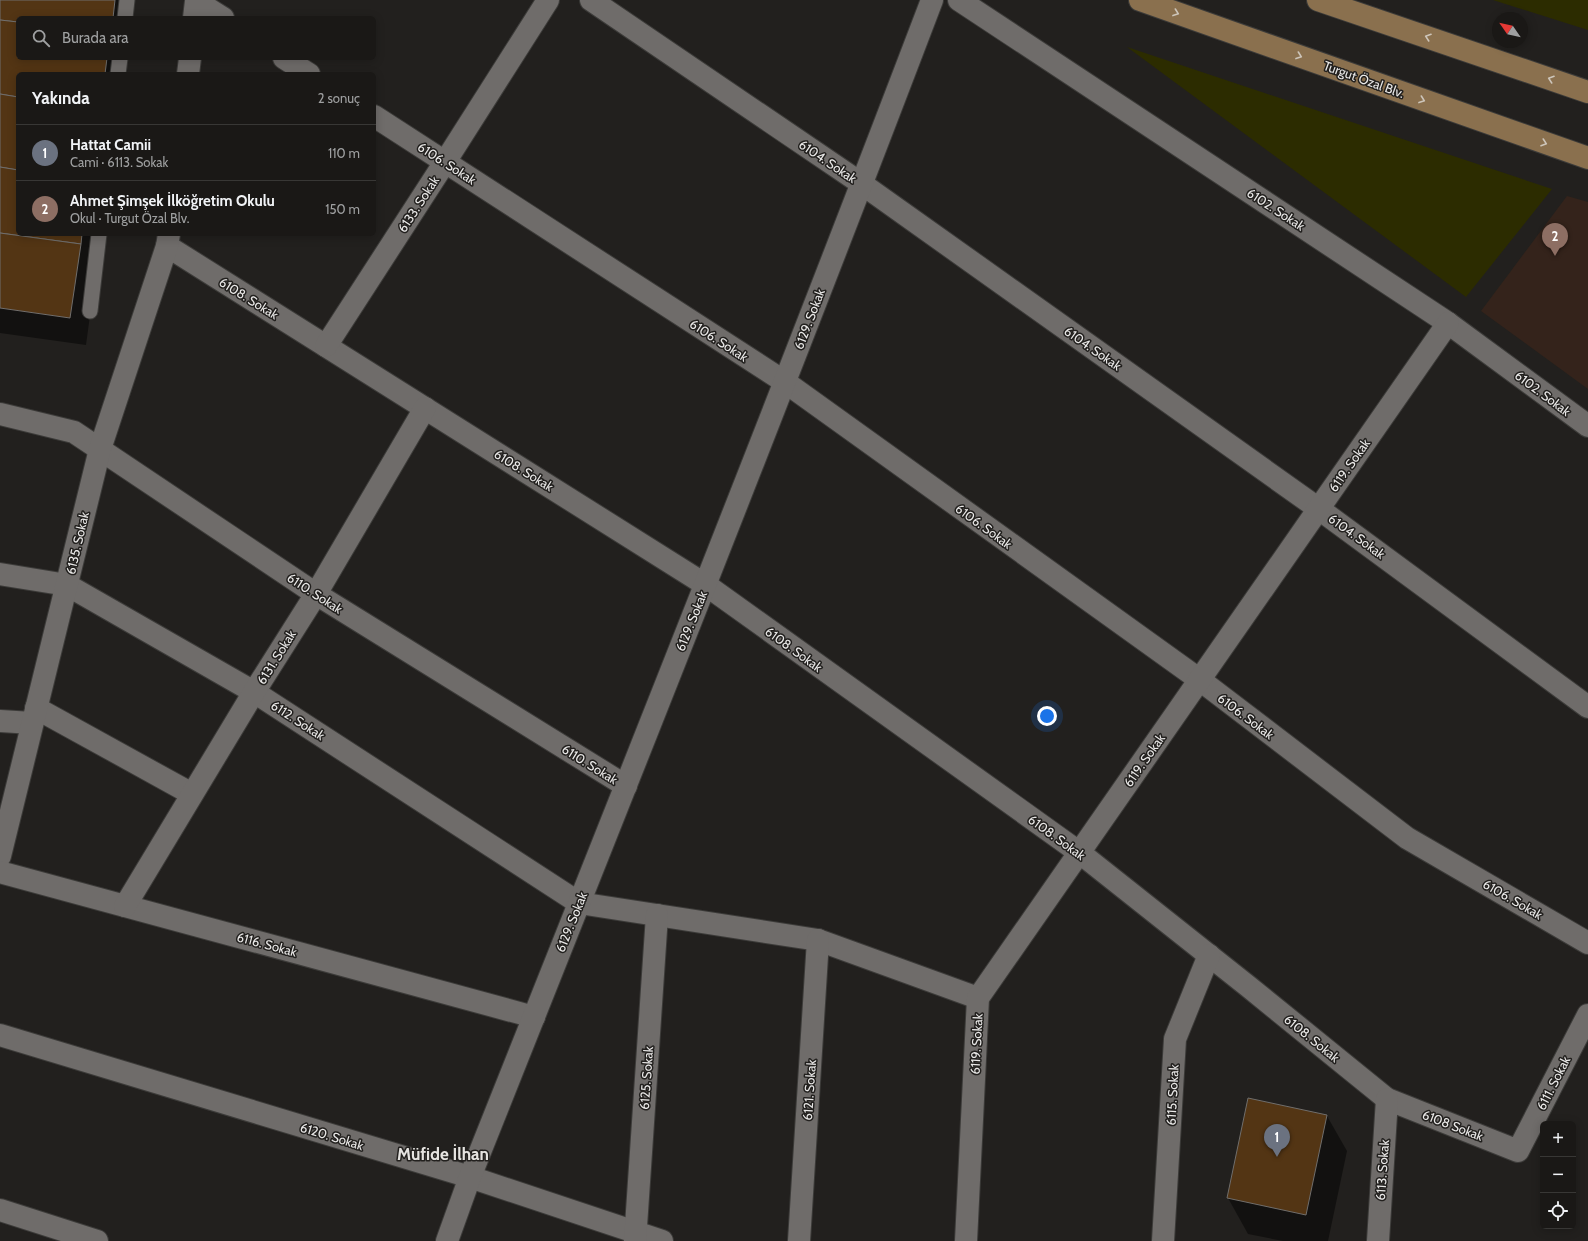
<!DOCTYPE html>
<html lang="tr">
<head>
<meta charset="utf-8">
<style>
	:root { --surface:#1a1816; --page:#23211f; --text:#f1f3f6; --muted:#9fa0a1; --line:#383735; --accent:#7c3aed }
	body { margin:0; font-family:Cabin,sans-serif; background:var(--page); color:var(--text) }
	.controls { position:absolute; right:12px; bottom:12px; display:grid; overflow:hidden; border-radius:6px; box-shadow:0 2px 10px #0003 }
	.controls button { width:36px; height:36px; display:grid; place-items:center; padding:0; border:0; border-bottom:1px solid var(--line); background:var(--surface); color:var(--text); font:20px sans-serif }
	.compass { position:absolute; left:1492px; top:12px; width:36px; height:36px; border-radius:50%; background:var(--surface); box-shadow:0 2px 10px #0003; rotate:304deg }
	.you { position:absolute; left:1047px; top:716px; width:14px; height:14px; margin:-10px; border:3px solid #fff; border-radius:50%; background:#1a73e8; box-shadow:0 0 0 6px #1a73e833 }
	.badge { display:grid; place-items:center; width:26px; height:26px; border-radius:50%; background:var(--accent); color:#fff; font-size:13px; font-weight:700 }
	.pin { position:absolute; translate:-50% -33px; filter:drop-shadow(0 1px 2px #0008) }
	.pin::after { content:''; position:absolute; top:21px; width:14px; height:12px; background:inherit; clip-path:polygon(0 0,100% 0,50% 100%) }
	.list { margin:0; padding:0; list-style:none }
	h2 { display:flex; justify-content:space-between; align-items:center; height:52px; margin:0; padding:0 16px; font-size:17px }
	h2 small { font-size:13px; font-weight:400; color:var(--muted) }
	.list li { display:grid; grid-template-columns:26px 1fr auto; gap:12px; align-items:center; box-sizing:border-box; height:56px; padding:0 16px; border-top:1px solid var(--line) }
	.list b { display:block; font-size:15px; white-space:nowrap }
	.list p { margin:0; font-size:13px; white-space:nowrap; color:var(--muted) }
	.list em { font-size:13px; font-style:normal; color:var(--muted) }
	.icon { flex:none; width:22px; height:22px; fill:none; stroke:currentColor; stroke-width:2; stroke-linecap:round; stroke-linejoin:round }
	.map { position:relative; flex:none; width:1588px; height:1241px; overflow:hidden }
	.search { position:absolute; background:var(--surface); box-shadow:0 2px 10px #0003; left:16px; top:16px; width:360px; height:44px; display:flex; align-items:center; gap:10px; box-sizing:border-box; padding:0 14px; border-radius:6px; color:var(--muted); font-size:15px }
	.panel { position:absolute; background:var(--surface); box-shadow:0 2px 10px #0003; left:16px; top:72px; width:360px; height:164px; border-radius:6px }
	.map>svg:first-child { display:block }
	.education { fill:#34231b }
	.green { fill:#2c2c00 }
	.shadow { fill:#0007 }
	.building { fill:#533514; stroke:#706e6c }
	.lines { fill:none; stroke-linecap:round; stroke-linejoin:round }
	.lane-casing { stroke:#3c3b39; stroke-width:17 }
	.street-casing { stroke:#3c3b39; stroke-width:24 }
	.secondary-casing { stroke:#3c3b39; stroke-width:24 }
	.lane { stroke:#6f6c6a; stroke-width:15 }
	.street { stroke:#6f6c6a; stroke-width:22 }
	.secondary { stroke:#8a704e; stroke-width:22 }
	.oneway { stroke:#cdc5ba }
	.labels { text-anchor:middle; stroke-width:3; stroke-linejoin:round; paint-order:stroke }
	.street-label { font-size:13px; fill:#eae9e8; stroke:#22201e }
	.district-label { font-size:17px; font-weight:bold; fill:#e6e4e1; stroke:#22201e }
</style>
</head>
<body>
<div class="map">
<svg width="1588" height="1241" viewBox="0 0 1588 1241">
	<rect width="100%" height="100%" fill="#22201e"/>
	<polygon class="education" points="1567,196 1588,202 1588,389 1481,311"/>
	<g class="green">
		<polygon points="1493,0 1588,0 1588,30"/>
		<polygon points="1127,47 1552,189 1466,297"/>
	</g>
	<g class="shadow">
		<polygon points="0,0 134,0 132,18 18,18 18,58 126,58 124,74 18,74 18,234 101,234 86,345 0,333"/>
		<polygon points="1249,1099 1327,1116 1347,1151 1328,1241 1283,1241 1248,1234 1228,1198"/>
	</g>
	<g class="building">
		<polygon points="0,0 115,0 113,18 18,18 18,22 0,20"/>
		<polygon points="0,20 18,22 18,58 107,58 105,74 18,74 18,97 0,94"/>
		<polygon points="0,94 18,97 18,170 0,167"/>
		<polygon points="0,167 18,170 18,234 82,234 81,244 0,233"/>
		<polygon points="0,233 81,244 70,318 0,308"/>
		<polygon points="1248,1098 1327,1115 1306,1215 1227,1198"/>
	</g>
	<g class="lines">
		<defs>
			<g id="lane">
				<polyline points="125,18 127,0"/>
				<polyline points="118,74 120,58"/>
				<polyline points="90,311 99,234"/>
			</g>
			<g id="street">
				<polyline points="591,0 862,184 1319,509 1588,707"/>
				<polyline points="959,0 1448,323 1588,426"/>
				<polyline points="194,18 196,1 223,18"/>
				<polyline points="284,58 309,74"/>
				<polyline points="188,74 190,58"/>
				<polyline points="374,116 785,382 1200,680 1407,838 1588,943"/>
				<polyline points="167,246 706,585 1080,853 1249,987 1387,1099 1518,1151 1588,1015"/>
				<polyline points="326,346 445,162 548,0"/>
				<polyline points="0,414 74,432 316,594 626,786"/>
				<polyline points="0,574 67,585 254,692 579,903 818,940 978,998"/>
				<polyline points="36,708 192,794"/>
				<polyline points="0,721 32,723"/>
				<polyline points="0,856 100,449 167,246 169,234"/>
				<polyline points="0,872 534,1017"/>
				<polyline points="125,906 254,692 316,594 425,408"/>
				<polyline points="0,1035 470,1177 662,1241"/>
				<polyline points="0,1210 97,1241"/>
				<path d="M 447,1241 L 470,1177 C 626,786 782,394 932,0"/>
				<polyline points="635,1241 657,915"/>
				<polyline points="799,1241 818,940"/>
				<polyline points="966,1241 978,998 1448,323"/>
				<polyline points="1163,1241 1175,1039 1209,955"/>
				<polyline points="1378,1241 1387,1099"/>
			</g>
			<g id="secondary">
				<polyline points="1140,0 1588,158"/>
				<polyline points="1318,0 1588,92"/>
			</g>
		</defs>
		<use href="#lane" class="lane-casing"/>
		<use href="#street" class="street-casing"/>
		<use href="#secondary" class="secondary-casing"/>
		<use href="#lane" class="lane"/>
		<use href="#street" class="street"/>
		<use href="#secondary" class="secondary"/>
	</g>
	<defs><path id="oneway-chevron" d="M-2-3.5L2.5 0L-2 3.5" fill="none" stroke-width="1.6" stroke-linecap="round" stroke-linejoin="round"/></defs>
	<g class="oneway">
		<use href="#oneway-chevron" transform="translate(1176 13) rotate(20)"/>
		<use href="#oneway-chevron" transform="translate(1428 37) rotate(-161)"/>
		<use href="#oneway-chevron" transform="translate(1299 56) rotate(20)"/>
		<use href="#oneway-chevron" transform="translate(1551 79) rotate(-161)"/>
		<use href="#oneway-chevron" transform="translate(1422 100) rotate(20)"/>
		<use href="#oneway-chevron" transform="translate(1544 143) rotate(19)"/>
	</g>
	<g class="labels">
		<g class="street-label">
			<text transform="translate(1364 79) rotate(20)" y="5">Turgut Özal Blv.</text>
			<text transform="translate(828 161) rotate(34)" y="5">6104. Sokak</text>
			<text transform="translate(447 163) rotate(33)" y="5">6106. Sokak</text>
			<text transform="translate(418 204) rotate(-57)" y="5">6133. Sokak</text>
			<text transform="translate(1276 209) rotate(33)" y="5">6102. Sokak</text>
			<text transform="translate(249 298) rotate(32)" y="5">6108. Sokak</text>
			<text transform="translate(809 319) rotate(-69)" y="5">6129. Sokak</text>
			<text transform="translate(719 340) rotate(33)" y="5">6106. Sokak</text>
			<text transform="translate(1093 348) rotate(35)" y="5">6104. Sokak</text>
			<text transform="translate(1543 393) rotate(37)" y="5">6102. Sokak</text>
			<text transform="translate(1349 465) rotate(-55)" y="5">6119. Sokak</text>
			<text transform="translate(524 470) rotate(32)" y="5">6108. Sokak</text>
			<text transform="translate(984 526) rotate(36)" y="5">6106. Sokak</text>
			<text transform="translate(1357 536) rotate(36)" y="5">6104. Sokak</text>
			<text transform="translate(77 543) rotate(-77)" y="5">6135. Sokak</text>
			<text transform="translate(315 593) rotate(33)" y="5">6110. Sokak</text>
			<text transform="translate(691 621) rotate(-68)" y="5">6129. Sokak</text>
			<text transform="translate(794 649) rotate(36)" y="5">6108. Sokak</text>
			<text transform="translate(276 657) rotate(-58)" y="5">6131. Sokak</text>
			<text transform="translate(1246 716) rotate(37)" y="5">6106. Sokak</text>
			<text transform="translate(298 720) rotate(33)" y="5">6112. Sokak</text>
			<text transform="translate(1144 760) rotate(-55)" y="5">6119. Sokak</text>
			<text transform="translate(590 764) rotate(32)" y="5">6110. Sokak</text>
			<text transform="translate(1057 837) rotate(36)" y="5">6108. Sokak</text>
			<text transform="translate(1513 899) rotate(30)" y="5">6106. Sokak</text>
			<text transform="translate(571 922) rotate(-68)" y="5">6129. Sokak</text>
			<text transform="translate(267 944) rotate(15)" y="5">6116. Sokak</text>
			<text transform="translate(1312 1038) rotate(39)" y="5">6108. Sokak</text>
			<text transform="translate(976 1044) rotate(-87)" y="5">6119. Sokak</text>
			<text transform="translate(646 1078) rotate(-86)" y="5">6125. Sokak</text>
			<text transform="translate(1553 1083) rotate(-63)" y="5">6111. Sokak</text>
			<text transform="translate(809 1090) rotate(-86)" y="5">6121. Sokak</text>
			<text transform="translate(1172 1095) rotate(-87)" y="5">6115. Sokak</text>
			<text transform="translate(1453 1125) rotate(21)" y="5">6108 Sokak</text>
			<text transform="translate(332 1136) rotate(17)" y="5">6120. Sokak</text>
			<text transform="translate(1382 1170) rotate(-86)" y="5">6113. Sokak</text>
		</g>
		<g class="district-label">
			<text x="443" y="1160">Müfide İlhan</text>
		</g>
	</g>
</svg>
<div class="controls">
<button>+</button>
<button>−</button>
<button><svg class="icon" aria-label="locate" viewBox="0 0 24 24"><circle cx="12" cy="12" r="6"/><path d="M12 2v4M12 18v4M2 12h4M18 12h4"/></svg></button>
</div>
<svg class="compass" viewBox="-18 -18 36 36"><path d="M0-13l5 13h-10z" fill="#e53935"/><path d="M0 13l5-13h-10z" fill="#9fa0a1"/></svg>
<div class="you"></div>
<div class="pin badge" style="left:1277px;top:1157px;background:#6b7280">1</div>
<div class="pin badge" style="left:1555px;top:256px;background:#8d6e63">2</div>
<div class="search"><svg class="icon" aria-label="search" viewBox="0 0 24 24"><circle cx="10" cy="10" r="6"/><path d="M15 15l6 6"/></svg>Burada ara</div>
<section class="panel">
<h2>Yakında<small>2 sonuç</small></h2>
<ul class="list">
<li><span class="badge" style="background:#6b7280">1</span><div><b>Hattat Camii</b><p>Cami · 6113. Sokak</p></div><em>110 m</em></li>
<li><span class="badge" style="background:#8d6e63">2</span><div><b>Ahmet Şimşek İlköğretim Okulu</b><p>Okul · Turgut Özal Blv.</p></div><em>150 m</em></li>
</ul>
</section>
</div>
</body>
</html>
